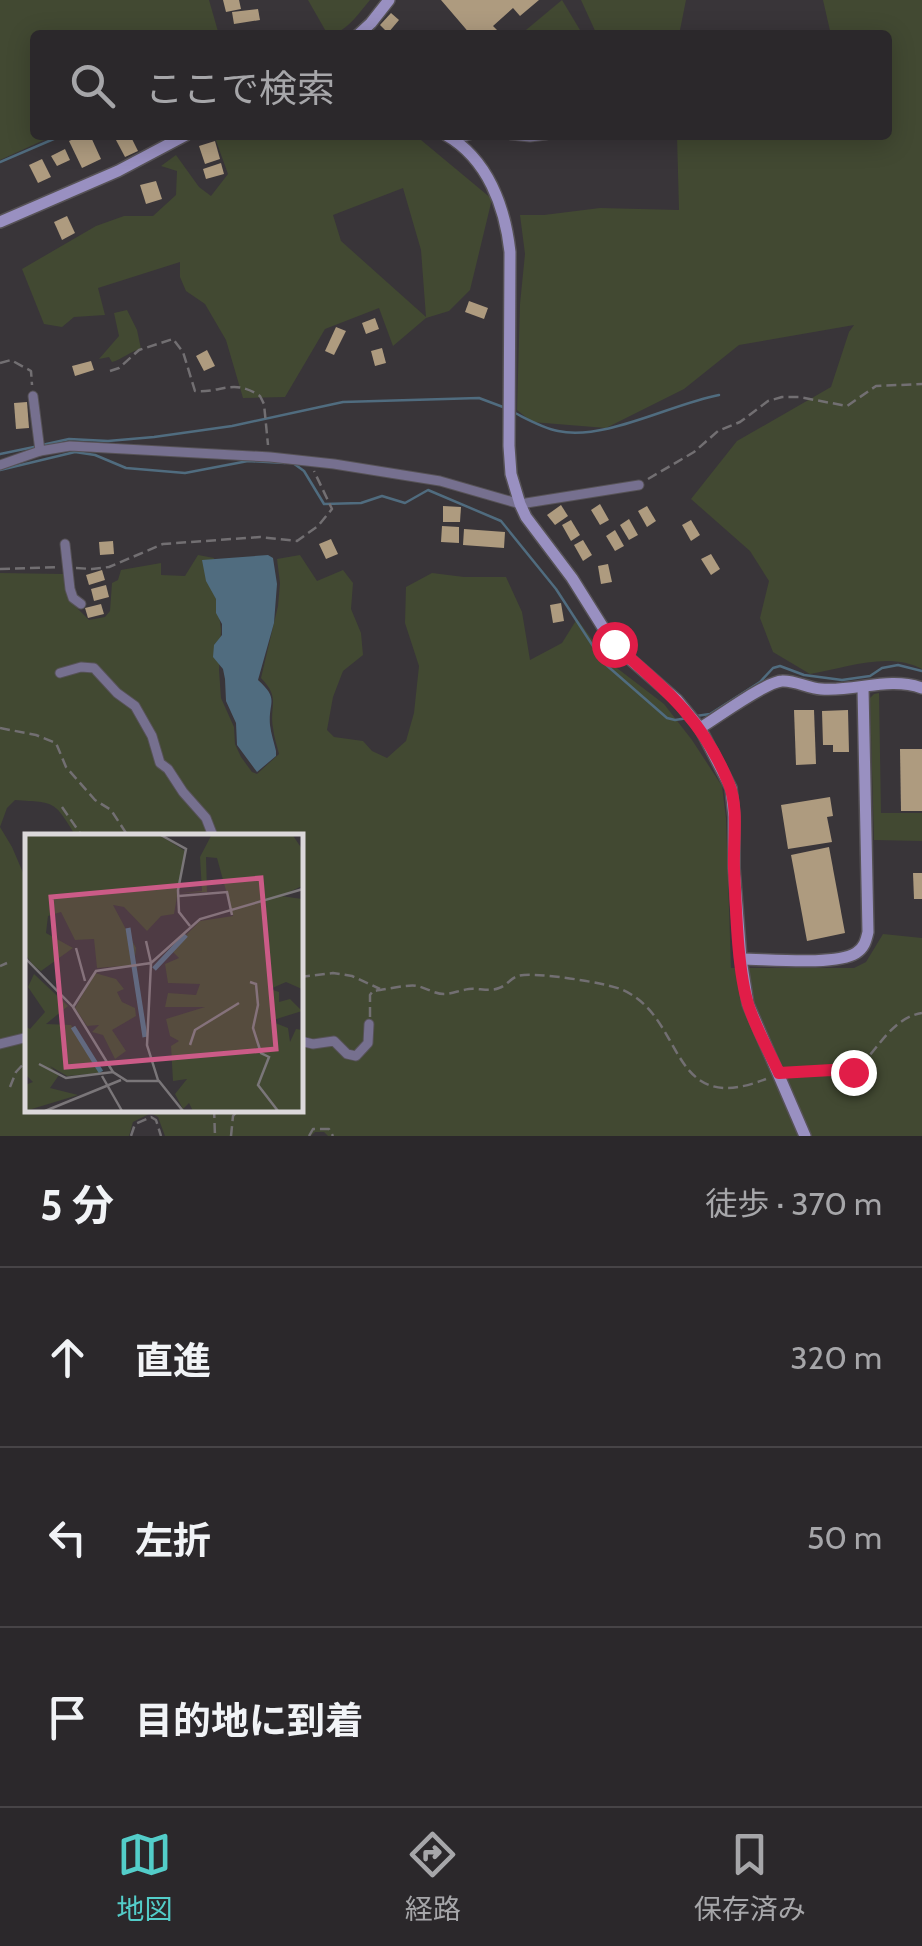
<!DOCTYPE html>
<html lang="ja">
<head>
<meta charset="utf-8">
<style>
	:root { --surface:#2b282b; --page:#373437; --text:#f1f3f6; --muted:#a6a6a9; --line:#474447; --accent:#53cdc9 }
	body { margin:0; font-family:Cabin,"Noto Sans JP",sans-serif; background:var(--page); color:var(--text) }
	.stop { position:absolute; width:30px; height:30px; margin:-22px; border:8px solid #e11d48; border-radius:50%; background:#fff }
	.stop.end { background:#e11d48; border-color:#fff; box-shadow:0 2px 10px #0008 }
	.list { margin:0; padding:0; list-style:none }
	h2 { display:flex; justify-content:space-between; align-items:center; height:130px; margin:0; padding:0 40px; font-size:42px }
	h2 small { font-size:32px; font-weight:400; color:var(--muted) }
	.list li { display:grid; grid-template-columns:65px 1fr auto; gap:30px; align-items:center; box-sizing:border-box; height:180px; padding:0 40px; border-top:2px solid var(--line) }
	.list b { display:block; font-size:38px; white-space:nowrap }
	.list em { font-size:32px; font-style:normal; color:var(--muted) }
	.icon { flex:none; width:55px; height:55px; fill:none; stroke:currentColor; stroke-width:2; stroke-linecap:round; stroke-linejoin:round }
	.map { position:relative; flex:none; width:922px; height:1136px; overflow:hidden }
	.search { position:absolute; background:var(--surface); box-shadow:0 5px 25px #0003; left:30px; right:30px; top:30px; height:110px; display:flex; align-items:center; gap:25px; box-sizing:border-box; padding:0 35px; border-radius:10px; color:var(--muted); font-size:38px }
	.sheet { height:670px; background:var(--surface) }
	nav { display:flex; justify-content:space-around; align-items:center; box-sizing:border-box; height:140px; border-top:2px solid var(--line); background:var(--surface); font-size:28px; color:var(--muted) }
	nav a { display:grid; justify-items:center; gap:5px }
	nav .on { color:var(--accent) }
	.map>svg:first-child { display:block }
	.green { fill:#424932; fill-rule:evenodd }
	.water { fill:#506c7f }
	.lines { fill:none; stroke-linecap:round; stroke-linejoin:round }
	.stream { stroke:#506c7f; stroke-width:2.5 }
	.building { fill:#ae9b7f }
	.street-casing { stroke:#565256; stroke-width:11 }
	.secondary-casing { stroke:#565256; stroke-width:14 }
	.path { stroke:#726f72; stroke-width:2.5; stroke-dasharray:10 5; stroke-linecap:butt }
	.street { stroke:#76708f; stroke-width:9 }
	.secondary { stroke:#9990c1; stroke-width:11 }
	.route { stroke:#e11d48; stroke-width:12 }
	.inset-river { fill:none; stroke:#506c7f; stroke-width:5 }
	.inset-road { fill:none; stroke:#7a7679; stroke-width:2.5 }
	.view { fill:#cb5b87; fill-opacity:0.15; stroke:#cb5b87; stroke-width:5 }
	.inset-edge { fill:none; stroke:#dbd8da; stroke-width:5 }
</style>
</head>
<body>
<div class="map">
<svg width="922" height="1136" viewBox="0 0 922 1136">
	<rect width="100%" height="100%" fill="#393539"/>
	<g class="green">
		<polygon points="0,0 209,0 219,35 35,35 35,135 55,135 0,160"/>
		<path d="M 308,0 L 370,0 C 358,14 346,33 328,35 Z"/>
		<polygon points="562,0 583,35 520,35"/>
		<polygon points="581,0 686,0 679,35 597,35"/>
		<path d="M 823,0 L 922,0 L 922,669 C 889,651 845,668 810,674 L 773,652 L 760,618 L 769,581 L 750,551 L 691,499 L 737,441 L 831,387 L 849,332 L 854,325 L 739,345 L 684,389 L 606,428 L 532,422 L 517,410 L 520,304 L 525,254 L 520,215 L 544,215 L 600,208 L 679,210 L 677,135 L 887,135 L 887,35 L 831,35 Z"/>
		<path d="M 214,135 L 415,135 L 492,199 L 470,290 L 449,311 L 426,318 L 393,346 L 379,308 L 325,329 L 285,397 L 243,398 L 226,340 L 205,304 L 186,291 L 180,277 L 180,262 L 98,288 L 105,315 L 74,317 L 62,327 L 44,324 L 22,269 L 96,226 L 124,216 L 153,216 L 176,195 L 177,171 L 161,166 L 176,155 L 199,187 L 211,196 L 228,174 ZM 403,188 L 421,250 L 426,317 L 341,241 L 333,215 Z"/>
		<path d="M 127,310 L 137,330 L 141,349 C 130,351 123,359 112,362 L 109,357 L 99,359 L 119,336 L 114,313 Z"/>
		<path d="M 198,555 L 214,558 L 211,583 L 217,599 L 221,630 L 219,670 L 221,698 L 234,727 L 235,744 L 241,757 L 252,772 L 257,774 L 279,754 C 277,746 274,737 273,728 C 269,704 281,699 261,678 L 278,606 L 280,583 L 277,559 L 300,555 L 317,581 L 343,570 L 353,583 L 351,609 L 361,633 L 363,655 L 343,671 L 333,697 L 327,730 L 334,737 L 363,741 L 372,751 L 387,758 L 406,741 L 414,713 L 419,666 L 405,623 L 406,587 L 432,573 L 464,577 L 506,577 L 522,612 L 530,660 L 562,643 L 577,619 L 609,662 L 664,704 L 692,740 L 722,786 L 726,818 L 731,968 L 854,968 L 866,962 L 883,934 L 922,938 L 922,1136 L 328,1136 L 324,1132 L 315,1132 L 311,1136 L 165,1136 L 158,1117 L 151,1113 L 133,1122 L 129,1136 L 0,1136 L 0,827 L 12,847 L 27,882 L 28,1108 L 300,1108 L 300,836 L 76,836 C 53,800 57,803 15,800 L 7,808 L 0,827 L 0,573 L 63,574 L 68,599 L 89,620 L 105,617 L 110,611 L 112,583 L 118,580 L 121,570 L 161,563 L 161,575 L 185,576 Z"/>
		<polygon points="879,693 881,813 922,813 922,841 874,840 870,698 874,694"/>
	</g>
	<path class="water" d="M 268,555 L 273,558 L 277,584 L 274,623 L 258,680 C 280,700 268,701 270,725 C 271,734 274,742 276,751 L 276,756 L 257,772 L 237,745 L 236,723 L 226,701 L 225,679 L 223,669 L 213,657 L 214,645 L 222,635 L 222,624 L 216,613 L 216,599 L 206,581 L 202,560 Z"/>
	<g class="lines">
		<g class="stream">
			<polyline points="0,162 63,135"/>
			<path d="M 515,413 C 529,420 543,428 558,431 C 605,441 671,404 719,395"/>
			<polyline points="42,445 69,439 108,441 154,437 232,426 343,402 479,398 503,407"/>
			<polyline points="0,454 34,447"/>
			<polyline points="293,463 304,471 324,504 361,503 382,496 405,503 428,490 501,521 556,589 604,663 667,718 675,720 688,718"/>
			<polyline points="0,470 75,452 95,455 126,468 185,473 248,461 285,463"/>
			<polyline points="696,716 710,714 760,682 773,668 780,666 804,675 842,680 870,676 882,668 898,665 922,671"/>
		</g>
	</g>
	<g class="building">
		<polygon points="223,0 239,0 241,9 226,12"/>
		<polygon points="441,0 539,0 520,16 513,8 493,26 497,30 492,35 471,35"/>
		<polygon points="258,9 260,20 234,24 232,12"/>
		<polygon points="391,13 399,20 388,33 380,25"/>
		<polygon points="82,135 90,135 101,159 82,168 69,141"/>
		<polygon points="126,135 130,135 138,151 125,157 116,140"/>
		<polygon points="215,141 220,159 205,164 199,146"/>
		<polygon points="65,149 70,160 57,166 51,156"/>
		<polygon points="42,159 51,177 38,183 29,165"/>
		<polygon points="221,163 224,174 206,179 203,169"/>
		<polygon points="156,181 162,199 146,204 140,185"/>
		<polygon points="67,216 75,233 62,240 54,222"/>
		<polygon points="469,301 488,308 484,319 465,312"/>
		<polygon points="375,318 379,329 366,334 362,323"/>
		<polygon points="336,327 346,331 334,355 325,351"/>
		<polygon points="382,348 386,363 375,366 371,351"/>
		<polygon points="207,350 215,366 204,371 196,356"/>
		<polygon points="91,361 94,370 75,376 72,366"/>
		<polygon points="27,402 29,428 16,429 14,403"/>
		<polygon points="600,504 609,520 600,525 591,510"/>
		<polygon points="561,505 568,516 555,525 547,515"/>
		<polygon points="443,506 461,507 460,522 443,522"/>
		<polygon points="647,506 656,521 647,527 638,511"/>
		<polygon points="629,519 638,535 629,540 620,525"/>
		<polygon points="571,520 580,535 571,541 562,525"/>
		<polygon points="691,520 700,535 691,541 682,525"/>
		<polygon points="442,526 459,527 459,543 441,542"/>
		<polygon points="464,529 505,532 504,548 463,545"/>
		<polygon points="615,530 624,546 615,551 606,536"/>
		<polygon points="331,539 338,554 326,559 319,544"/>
		<polygon points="583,540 592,555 583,561 574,545"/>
		<polygon points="113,541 114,554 100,555 99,542"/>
		<polygon points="711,554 720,569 711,575 701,559"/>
		<polygon points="608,564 612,582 601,584 598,566"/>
		<polygon points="102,570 105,580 89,585 86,575"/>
		<polygon points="106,585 109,597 94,601 91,589"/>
		<polygon points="561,603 564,621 553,623 550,605"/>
		<polygon points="101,604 104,614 88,618 85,608"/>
		<polygon points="794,710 814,710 816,764 796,765"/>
		<polygon points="848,710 849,752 833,752 833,745 823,745 822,711"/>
		<polygon points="900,749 922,749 922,811 901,811"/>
		<polygon points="830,797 833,816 827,817 832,842 788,849 781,805"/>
		<polygon points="829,847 845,933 807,941 791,855"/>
		<polygon points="913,873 922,873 922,899 914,899"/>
	</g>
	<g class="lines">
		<defs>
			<g id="street">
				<polyline points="511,135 530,137 546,135"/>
				<polyline points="454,140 470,135"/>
				<polyline points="33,396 40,451"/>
				<polyline points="0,465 40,451 70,446 270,457 334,464 440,481 520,504 639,485"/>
				<polyline points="65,544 70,589 73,598 81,604"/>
				<polyline points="60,673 81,667 94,668 117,693 135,706 152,736 160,763 168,769 183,792 206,818 213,836"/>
				<polyline points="300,1041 313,1044 334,1041 347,1054 356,1056 368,1043 369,1024"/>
				<polyline points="0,1044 28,1037"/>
			</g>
			<g id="secondary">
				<polyline points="358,35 371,23 389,0"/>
				<path d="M 446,135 C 488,159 505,207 510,252 L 509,446 L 511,474 L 520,504 L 526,517 L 572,578 L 614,645 L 677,700 L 700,728 L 731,788 L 734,817 L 734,868 L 741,959 L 748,1004 L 805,1136"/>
				<polyline points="0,222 118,171 186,135"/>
				<path d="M 700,728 C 717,718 765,682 782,681 C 794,680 808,688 821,689 C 855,692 889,676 922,688"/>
				<path d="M 741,959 C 767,959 835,966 856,953 C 864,948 866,941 868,932 L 863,688"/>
			</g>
		</defs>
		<use href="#street" class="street-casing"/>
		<use href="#secondary" class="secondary-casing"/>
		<g class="path">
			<polyline points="0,363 11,360 31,371 32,385"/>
			<path d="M 110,371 L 119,368 L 139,350 L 173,339 L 183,352 L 195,391 C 222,393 233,378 260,396 L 264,404 L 268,445"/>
			<polyline points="648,479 694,452 718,431 740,422 768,401 782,397 799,397 847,406 876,386 922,384"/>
			<polyline points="76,568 92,569 109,567 163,544 260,537 297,541 318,526 332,509 314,471"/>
			<polyline points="0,569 59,567"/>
			<polyline points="0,728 36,735 56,743 66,767 95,800 111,810 128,836"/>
			<polyline points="62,807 82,836"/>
			<polyline points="0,966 7,963"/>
			<polyline points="300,977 333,973 352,976 380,989"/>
			<path d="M 370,1017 L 370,995 L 373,991 C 384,990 408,984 417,986 C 427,988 436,995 446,994 C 454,993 461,990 469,989 C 478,988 490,992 499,988 C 506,986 511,978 518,976 C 533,971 608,983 623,990 C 687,1019 667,1118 766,1079"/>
			<path d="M 788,1073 L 832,1070 L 853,1072 C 877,1053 890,1018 922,1013"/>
			<polyline points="10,1087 16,1072 28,1059"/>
			<polyline points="214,1108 215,1136"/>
			<polyline points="131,1136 135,1124 151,1117 156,1120 161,1136"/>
			<polyline points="231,1136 233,1116 240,1108"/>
			<polyline points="309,1136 313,1129 329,1129 333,1136"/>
		</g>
		<use href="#street" class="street"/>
		<use href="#secondary" class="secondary"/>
	</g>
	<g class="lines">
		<path class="route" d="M 614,644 C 665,689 703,719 729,784 C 739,809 733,841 734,868 C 736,906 737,968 748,1004 C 755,1027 769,1051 779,1073 L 832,1070 L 853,1072"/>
	</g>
	<g transform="translate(25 834)">
		<rect width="278" height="278" fill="#393539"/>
		<path d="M 0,0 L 133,0 L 160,17 L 149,80 L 136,82 L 122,97 L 99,73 L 88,71 L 111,114 L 109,131 L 72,134 L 69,105 L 50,106 L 36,78 L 23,82 L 21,99 L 48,114 L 16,137 L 8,131 L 0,120 ZM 187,0 L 267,0 L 277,15 L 277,52 L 256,62 L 277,65 L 277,155 L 261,148 L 245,155 L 254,158 L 254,168 L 265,165 L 277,177 L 245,187 L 263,194 L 265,208 L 271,195 L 277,196 L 277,277 L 168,277 L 164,269 L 158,275 L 150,260 L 162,245 L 148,247 L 146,212 L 154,207 L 145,202 L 141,185 L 180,173 L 140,173 L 143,159 L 171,161 L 175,150 L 143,149 L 140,130 L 154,124 L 146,116 L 175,87 L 208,82 L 192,24 L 181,23 L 182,58 L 155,59 L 177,57 L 175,23 ZM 70,139 L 91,145 L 99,155 L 92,158 L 97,168 L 110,174 L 111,182 L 87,196 L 101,217 L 90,225 L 78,201 L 67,198 L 74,191 L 62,192 L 50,174 ZM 9,140 L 43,172 L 21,190 L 46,191 L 75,239 L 42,242 L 25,232 L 34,241 L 25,254 L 53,261 L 0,277 L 0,251 L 8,248 L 0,240 L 0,192 L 5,195 L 20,178 L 3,153 Z" fill="#424932"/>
		<path class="inset-river" d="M 103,94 L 120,203M 129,135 L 161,101M 48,193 L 76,238"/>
		<path class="inset-road" d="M 134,0 L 161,15 L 153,56 L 154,78 L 165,92M 154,62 L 202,58 L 207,81M 121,107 L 126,129 L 122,211 L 133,246M 51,114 L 60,147M 0,124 L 48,173 L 88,238 L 102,247 L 134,247 L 158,277M 225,148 L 231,150 L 233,171 L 228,194 L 236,219 L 244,223 L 233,251 L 253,277M 48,173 L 71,137 L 126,129 L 175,85 L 278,55M 165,211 L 170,196 L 214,169M 14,230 L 41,244 L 88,238M 77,242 L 97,277M 20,277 L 96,246"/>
		<path class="view" d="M 236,44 L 251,215 L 41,233 L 26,63 Z"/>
		<rect width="278" height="278" class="inset-edge"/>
	</g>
</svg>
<div class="stop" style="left:614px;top:644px"></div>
<div class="stop end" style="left:853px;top:1072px"></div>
<div class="search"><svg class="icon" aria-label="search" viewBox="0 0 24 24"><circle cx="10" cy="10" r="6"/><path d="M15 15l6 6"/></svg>ここで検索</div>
</div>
<section class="sheet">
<h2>5 分<small>徒歩 · 370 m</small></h2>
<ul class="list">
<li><svg class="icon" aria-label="ahead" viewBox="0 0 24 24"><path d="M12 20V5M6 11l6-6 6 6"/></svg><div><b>直進</b></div><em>320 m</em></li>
<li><svg class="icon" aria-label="left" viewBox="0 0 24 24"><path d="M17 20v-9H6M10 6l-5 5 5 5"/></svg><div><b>左折</b></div><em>50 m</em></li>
<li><svg class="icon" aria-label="arrive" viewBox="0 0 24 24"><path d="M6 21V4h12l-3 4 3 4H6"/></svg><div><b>目的地に到着</b></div></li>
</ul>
</section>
<nav>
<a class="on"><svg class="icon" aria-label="map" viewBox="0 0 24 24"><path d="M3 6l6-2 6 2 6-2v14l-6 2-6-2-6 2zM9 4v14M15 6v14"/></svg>地図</a>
<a><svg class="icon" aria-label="directions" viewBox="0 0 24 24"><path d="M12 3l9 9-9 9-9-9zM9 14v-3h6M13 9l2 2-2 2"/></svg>経路</a>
<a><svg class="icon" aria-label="saved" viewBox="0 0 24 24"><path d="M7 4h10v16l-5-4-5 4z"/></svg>保存済み</a>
</nav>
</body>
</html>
